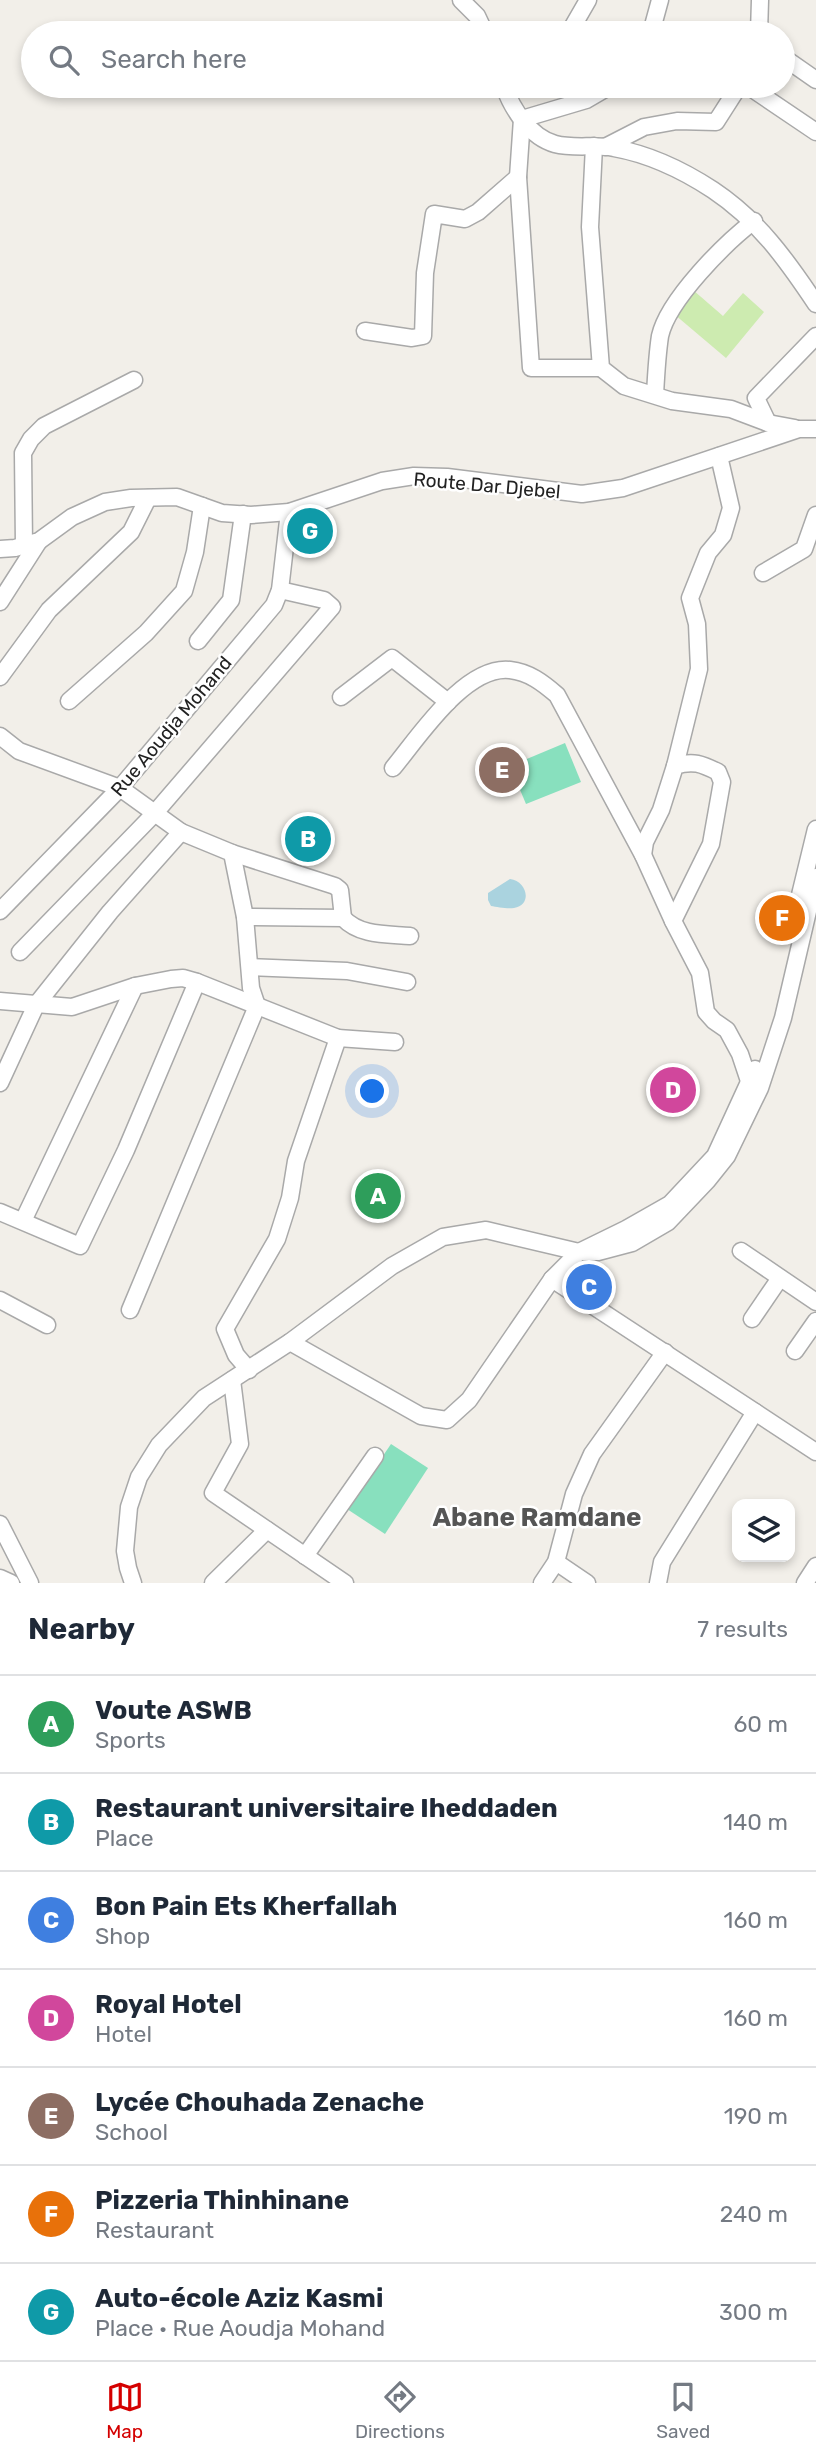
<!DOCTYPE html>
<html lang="en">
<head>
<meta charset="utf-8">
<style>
	:root { --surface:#fff; --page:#f6f6f7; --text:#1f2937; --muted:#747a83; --line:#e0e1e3; --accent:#d40000 }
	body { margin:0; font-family:Rubik,sans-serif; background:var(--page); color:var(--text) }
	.controls { position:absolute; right:21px; bottom:21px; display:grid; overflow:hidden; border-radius:14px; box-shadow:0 4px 10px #0003 }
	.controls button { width:63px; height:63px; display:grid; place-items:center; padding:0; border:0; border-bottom:2px solid var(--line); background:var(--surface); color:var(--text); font:35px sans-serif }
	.you { position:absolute; left:373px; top:1092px; width:24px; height:24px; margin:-18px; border:5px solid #fff; border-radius:50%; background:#1a73e8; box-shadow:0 0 0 10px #1a73e833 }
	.badge { display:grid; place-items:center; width:46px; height:46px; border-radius:50%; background:var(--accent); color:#fff; font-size:23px; font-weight:700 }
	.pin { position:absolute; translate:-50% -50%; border:4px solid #fff; box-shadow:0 2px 7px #0006 }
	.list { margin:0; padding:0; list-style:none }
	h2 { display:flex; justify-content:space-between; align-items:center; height:91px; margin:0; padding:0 28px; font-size:30px }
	h2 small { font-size:23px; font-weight:400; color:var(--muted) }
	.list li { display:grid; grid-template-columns:46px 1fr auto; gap:21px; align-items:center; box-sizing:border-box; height:98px; padding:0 28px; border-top:2px solid var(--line) }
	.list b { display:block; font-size:26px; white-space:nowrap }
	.list p { margin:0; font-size:23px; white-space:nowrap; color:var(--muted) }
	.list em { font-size:23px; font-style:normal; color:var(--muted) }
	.icon { flex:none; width:38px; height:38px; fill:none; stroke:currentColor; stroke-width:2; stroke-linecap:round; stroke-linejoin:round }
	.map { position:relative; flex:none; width:816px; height:1583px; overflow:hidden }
	.search { position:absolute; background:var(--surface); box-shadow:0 4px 10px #0003; left:21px; right:21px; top:21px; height:77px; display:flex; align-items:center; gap:18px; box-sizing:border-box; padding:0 24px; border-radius:38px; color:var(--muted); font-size:26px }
	.sheet { height:777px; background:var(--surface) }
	nav { display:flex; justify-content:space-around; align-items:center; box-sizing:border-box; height:98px; border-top:2px solid var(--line); background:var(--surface); font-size:19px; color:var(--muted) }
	nav a { display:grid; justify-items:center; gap:4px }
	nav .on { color:var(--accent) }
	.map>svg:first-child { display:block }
	.grass { fill:#cdebb0 }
	.pitch { fill:#88e0be }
	.water { fill:#aad3df }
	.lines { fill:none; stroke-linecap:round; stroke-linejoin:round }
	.minor-casing { stroke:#a9a9a9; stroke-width:19 }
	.minor { stroke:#fff; stroke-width:16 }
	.labels { text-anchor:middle; stroke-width:5; stroke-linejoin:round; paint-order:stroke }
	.street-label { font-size:19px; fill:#222; stroke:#fff }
	.district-label { font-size:26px; font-weight:bold; fill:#555; stroke:#fff }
</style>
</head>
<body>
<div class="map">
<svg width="816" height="1583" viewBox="0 0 816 1583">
	<rect width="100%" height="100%" fill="#f2efe9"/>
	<polygon class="grass" points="693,290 723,316 743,293 764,312 726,358 674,314"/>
	<g class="pitch">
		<polygon points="565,743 581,782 526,804 510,766"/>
		<polygon points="391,1444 428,1468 385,1534 347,1509"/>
	</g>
	<path class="water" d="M 510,879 C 527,881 533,905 514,908 C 507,909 497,907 491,906 L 488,900 L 488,893 Z"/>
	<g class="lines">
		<defs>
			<g id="minor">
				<polyline points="461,0 477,16 485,33"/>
				<polyline points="569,33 588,0"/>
				<polyline points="651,33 660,0"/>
				<polyline points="759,33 760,0"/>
				<polyline points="783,57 816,80"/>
				<path d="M 504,86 C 512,109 530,137 555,144 C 574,149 595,144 614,148 C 648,154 684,171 713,190 C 758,220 786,259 816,304"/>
				<polyline points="748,86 816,132"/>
				<polyline points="594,146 590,227 601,368 624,386 672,401 731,409 768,423 795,428"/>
				<polyline points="605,147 644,127 677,121 716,122 739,86"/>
				<polyline points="365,331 412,338 423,336 425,273 434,214 465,219 478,212 518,177"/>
				<polyline points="601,368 531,368 518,177 522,119 586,100 610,86"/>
				<path d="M 655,395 C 656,376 657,356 660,336 C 668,300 725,243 754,221"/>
				<polyline points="768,423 756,398 816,336"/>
				<polyline points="24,546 23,453 31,439 44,426 134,380"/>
				<polyline points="0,549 15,548 39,541 72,517 105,502 131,498 177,497 222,513 251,515 289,512 382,481 414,476 447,477 582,494 623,488 799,429 816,429"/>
				<polyline points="763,573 804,549 816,515"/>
				<polyline points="0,602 39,541"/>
				<polyline points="198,641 231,600 243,514"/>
				<polyline points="0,677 49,610 131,532 148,498"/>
				<polyline points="341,697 392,658 448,702"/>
				<polyline points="69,701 146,633 184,591 195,552 202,506"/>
				<polyline points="0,736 19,751 120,788 181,832"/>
				<polyline points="675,766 699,669 697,624 690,598 708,553 723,535 731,508 719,456"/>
				<path d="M 393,768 C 418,738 465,665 510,670 C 529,672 543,683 557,695 L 643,855 L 673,921 L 700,973 L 706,1012 L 714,1021 L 727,1030 L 740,1054 L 750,1084"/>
				<polyline points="232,853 335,886 340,890 343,918"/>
				<path d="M 643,855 L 645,842 L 661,810 L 675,766 C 693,760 702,764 718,772 L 722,782 L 711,844 L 673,921"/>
				<polyline points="800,895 816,829"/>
				<polyline points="0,911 120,788 274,605 280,590 289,512"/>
				<path d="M 245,917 L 343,918 C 360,936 386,934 410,936"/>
				<polyline points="20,952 154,814 332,607 324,600 280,590"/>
				<polyline points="250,967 347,971 407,982"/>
				<polyline points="0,1001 72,1007 135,986 171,979 183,978 197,982 338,1038 296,1161 290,1198 277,1239 225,1329 236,1355 249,1370"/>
				<polyline points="338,1038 395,1042"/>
				<polyline points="0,1083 36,1005 110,912 181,832 232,853 245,917 251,988 257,1006 130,1310"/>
				<polyline points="0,1212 80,1246 126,1150 197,982"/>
				<polyline points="23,1221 135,986"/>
				<polyline points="741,1251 816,1302"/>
				<polyline points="552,1279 816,1452"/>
				<polyline points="0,1300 47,1325"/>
				<polyline points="752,1319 780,1278"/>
				<polyline points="290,1342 421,1416 447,1420 469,1400 552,1279 579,1252 626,1229 670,1204 715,1156 755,1069"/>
				<polyline points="795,1351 816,1321"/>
				<polyline points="232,1380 240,1444 213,1493 345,1583"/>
				<polyline points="0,1524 30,1583"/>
				<polyline points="305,1556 375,1456"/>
				<polyline points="556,1562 587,1583"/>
				<polyline points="0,1578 11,1583"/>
				<polyline points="133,1583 128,1568 125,1551 129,1507 139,1477 159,1445 204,1398 290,1342 392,1266 443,1237 486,1230 579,1252 598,1252 632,1243 668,1222 707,1181 727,1156 760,1088 783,1018 816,877"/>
				<polyline points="213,1583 267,1530"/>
				<polyline points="542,1583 556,1562 574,1494 592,1454 665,1352"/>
				<polyline points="658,1583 662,1562 755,1412"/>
				<polyline points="805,1583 816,1566"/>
			</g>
		</defs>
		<use href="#minor" class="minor-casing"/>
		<use href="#minor" class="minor"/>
	</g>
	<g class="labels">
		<g class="street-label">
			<text transform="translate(487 485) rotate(5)" y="7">Route Dar Djebel</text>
			<text transform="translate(171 726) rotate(-50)" y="7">Rue Aoudja Mohand</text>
		</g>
		<g class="district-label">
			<text x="537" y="1526">Abane Ramdane</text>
		</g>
	</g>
</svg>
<div class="controls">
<button><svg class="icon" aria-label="layers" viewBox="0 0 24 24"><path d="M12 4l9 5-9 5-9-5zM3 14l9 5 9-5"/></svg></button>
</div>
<div class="you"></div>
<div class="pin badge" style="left:378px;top:1196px;background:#2e9e5b">A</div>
<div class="pin badge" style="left:308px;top:839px;background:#0f9aa8">B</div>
<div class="pin badge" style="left:589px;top:1287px;background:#3f7fe0">C</div>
<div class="pin badge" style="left:673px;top:1090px;background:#d1479c">D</div>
<div class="pin badge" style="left:502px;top:770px;background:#8d6e63">E</div>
<div class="pin badge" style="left:782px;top:918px;background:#e8710a">F</div>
<div class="pin badge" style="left:310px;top:531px;background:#0f9aa8">G</div>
<div class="search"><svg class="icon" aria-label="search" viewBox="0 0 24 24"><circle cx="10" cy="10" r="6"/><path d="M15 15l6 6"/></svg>Search here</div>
</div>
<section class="sheet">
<h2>Nearby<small>7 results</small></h2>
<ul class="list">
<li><span class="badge" style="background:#2e9e5b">A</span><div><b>Voute ASWB</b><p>Sports</p></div><em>60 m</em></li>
<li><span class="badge" style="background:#0f9aa8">B</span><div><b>Restaurant universitaire Iheddaden</b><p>Place</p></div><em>140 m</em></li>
<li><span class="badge" style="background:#3f7fe0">C</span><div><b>Bon Pain Ets Kherfallah</b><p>Shop</p></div><em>160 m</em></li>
<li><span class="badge" style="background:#d1479c">D</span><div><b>Royal Hotel</b><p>Hotel</p></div><em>160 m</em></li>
<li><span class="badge" style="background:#8d6e63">E</span><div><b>Lycée Chouhada Zenache</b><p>School</p></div><em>190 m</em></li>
<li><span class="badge" style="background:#e8710a">F</span><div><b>Pizzeria Thinhinane</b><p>Restaurant</p></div><em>240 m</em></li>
<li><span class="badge" style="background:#0f9aa8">G</span><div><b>Auto-école Aziz Kasmi</b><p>Place · Rue Aoudja Mohand</p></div><em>300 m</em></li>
</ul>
</section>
<nav>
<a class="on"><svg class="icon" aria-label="map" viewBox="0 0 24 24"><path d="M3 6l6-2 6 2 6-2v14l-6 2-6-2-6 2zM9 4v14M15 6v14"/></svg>Map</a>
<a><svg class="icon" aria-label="directions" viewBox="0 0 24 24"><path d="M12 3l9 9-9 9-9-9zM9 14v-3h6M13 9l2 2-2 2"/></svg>Directions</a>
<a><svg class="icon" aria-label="saved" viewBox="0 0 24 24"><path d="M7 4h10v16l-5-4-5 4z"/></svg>Saved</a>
</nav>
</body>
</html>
